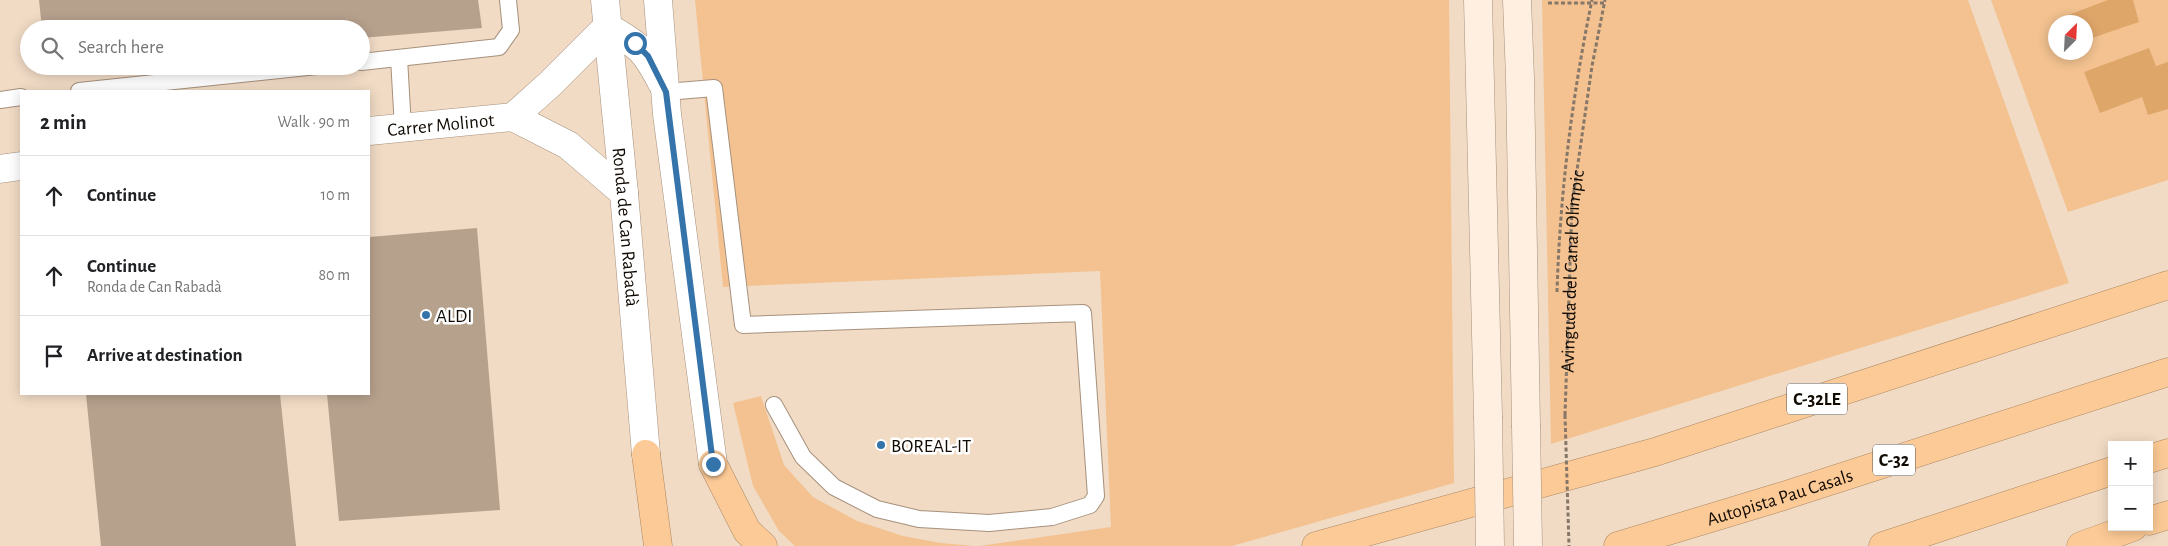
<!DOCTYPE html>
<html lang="en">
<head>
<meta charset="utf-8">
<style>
	:root { --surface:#fff; --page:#f6f6f6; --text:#202124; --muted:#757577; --line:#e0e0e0 }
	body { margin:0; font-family:"Alegreya Sans",sans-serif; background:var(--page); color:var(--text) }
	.controls { position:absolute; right:15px; bottom:15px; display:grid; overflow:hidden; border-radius:0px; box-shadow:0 2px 12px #0003 }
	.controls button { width:45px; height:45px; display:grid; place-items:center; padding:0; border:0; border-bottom:1px solid var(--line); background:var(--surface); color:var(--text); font:25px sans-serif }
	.compass { position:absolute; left:2048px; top:15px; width:45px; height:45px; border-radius:50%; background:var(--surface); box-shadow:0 2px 12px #0003; rotate:24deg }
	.stop { position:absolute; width:15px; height:15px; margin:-11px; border:4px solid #3474ab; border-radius:50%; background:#fff }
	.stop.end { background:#3474ab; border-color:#fff; box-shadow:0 1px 5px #0008 }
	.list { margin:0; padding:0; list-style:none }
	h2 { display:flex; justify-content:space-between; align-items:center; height:65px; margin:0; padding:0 20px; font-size:21px }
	h2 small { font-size:16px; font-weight:400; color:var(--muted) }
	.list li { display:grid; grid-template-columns:32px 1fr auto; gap:15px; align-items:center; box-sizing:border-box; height:80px; padding:0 20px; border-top:1px solid var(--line) }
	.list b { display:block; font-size:19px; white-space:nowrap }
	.list p { margin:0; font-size:16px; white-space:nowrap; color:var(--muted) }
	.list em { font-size:16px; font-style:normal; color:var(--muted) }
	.icon { flex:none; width:28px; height:28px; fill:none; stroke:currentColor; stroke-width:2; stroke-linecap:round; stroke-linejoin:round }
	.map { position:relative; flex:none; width:2168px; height:546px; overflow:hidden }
	.search { position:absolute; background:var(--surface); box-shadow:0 2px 12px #0003; left:20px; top:20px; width:350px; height:55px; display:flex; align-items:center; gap:12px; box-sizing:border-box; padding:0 18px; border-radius:28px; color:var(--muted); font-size:19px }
	.panel { position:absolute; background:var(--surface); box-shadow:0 2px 12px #0003; left:20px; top:90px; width:350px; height:305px; border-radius:0px }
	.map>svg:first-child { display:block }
	.green { fill:#f3c290; fill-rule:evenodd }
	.water { fill:#dfa66a }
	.building { fill:#b6a18d }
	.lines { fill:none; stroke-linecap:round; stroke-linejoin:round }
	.lane-casing { stroke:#a6917d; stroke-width:18 }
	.street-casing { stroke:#a6917d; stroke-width:29 }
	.secondary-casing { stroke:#a6917d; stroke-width:29 }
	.highway-casing { stroke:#aa8763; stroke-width:29 }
	.path { stroke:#867768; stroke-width:3; stroke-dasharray:4 2.5; stroke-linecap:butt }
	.lane { stroke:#fff; stroke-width:16 }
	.street { stroke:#fff; stroke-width:28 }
	.secondary { stroke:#feefe0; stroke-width:28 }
	.highway { stroke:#fcca96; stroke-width:28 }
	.secondary-bridge-casing { stroke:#a6917d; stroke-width:29; stroke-linecap:butt }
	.path-bridge { stroke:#867768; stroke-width:3; stroke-dasharray:4 2.5; stroke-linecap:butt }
	.secondary-bridge { stroke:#feefe0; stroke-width:28 }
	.route { stroke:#3474ab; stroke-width:6 }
	.poi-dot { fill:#3474ab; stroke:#fff; stroke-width:2 }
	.labels { text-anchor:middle; stroke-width:5; stroke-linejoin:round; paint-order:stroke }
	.shield { fill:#fff; stroke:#59544f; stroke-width:1 }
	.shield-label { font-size:18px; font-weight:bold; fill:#120b04 }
	.street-label { font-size:19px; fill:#120b04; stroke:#fff }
	.poi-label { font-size:19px; fill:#120b04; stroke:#fff; text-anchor:start }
</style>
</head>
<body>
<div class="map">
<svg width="2168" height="546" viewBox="0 0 2168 546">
	<rect width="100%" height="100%" fill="#f1dbc5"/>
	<g class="green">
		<polygon points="695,0 1449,0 1454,483 1232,546 979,546 1111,527 1100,271 723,287"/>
		<polygon points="1542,0 1968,0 2069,283 1551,444"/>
		<path d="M 1991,0 L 2168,0 L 2168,180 L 2068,212 ZM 2056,22 L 2086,22 L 2086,52 L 2056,52 Z"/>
		<polygon points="761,396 784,465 813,497 857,521 903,536 941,543 974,546 795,546 779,531 753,486 733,403"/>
	</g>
	<g class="water">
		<polygon points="2108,0 2133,0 2139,22 2086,40 2086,22 2065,22 2063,17"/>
		<polygon points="2149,48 2156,66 2168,62 2168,109 2148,115 2142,97 2100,113 2084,72"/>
	</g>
	<g class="building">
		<polygon points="39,0 478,0 482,28 361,38 361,29 42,29"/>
		<polygon points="477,228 500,510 339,521 327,394 369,394 369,237"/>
		<polygon points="86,394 280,394 296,546 101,546"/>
	</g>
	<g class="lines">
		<defs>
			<g id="lane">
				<polyline points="399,58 403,128"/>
				<polyline points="361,62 499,47 511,30 508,0"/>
				<polyline points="79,91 317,66"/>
				<polyline points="666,92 714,88 743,325 1083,313 1096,496 1090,505 1052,517 989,523 919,519 877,509 834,487 803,457 774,405"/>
				<polyline points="0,100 21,97"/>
			</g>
			<g id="street">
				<path id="s2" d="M 605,0 L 624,193 L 646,454"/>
				<polyline points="658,0 667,114 713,464"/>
				<path d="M 607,27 C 639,45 645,50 662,83"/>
				<polyline points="513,117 568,145 624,193"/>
				<path id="s3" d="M 369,131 L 513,117 L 550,84 L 607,27"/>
				<polyline points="0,169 21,166"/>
			</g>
			<g id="secondary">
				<polyline points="1478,0 1488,416"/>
				<polyline points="1517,0 1520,78 1526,425"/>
			</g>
			<g id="highway">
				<polyline points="646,454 658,546"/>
				<polyline points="2149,459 2168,453"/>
				<polyline points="713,464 747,531 763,546"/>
				<polyline points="2149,521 2168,515"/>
				<polyline points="1316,546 1655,452 2168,285"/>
				<path id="s4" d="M 1618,546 L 1780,497 L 2168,372"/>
				<polyline points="1883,546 2112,471"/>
				<polyline points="2081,546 2133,527"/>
			</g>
		</defs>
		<use href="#lane" class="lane-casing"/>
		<use href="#street" class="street-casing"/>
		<use href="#secondary" class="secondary-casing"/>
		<use href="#highway" class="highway-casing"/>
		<g class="path">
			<polyline points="1548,3 1604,3"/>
			<path d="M 1557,292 C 1560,193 1572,97 1592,0"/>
			<path id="s1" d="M 1565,415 L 1572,205 L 1592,66 L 1605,0"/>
		</g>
		<use href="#lane" class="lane"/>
		<use href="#street" class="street"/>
		<use href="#secondary" class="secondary"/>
		<use href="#highway" class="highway"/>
		<defs>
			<g id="secondary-bridge">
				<polyline points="1488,416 1490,546"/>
				<polyline points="1526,425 1528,546"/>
			</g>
		</defs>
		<use href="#secondary-bridge" class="secondary-bridge-casing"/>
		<polyline class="path-bridge" points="1565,415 1569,546"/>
		<use href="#secondary-bridge" class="secondary-bridge"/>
	</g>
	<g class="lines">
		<polyline class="route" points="635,43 648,56 666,92 713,464"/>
	</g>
	<g class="poi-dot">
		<circle cx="426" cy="315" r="5"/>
		<circle cx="881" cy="445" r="5"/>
	</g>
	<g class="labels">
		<g class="shield">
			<rect x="1787" y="383.5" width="60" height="31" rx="4"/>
			<rect x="1873" y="444.5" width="42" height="31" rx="4"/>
		</g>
		<g class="shield-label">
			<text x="1817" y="405">C-32LE</text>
			<text x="1894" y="466">C-32</text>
		</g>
		<g class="street-label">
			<text dy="7" stroke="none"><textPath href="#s3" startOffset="72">Carrer Molinot</textPath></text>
			<text dy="7" stroke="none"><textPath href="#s2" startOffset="228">Ronda de Can Rabadà</textPath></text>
			<text dy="7" stroke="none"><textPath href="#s1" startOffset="144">Avinguda del Canal Olímpic</textPath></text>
			<text dy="7" stroke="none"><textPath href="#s4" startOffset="169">Autopista Pau Casals</textPath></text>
		</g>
		<g class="poi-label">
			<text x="436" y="322">ALDI</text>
			<text x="891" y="452">BOREAL-IT</text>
		</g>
	</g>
</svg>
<div class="controls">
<button>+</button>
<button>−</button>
</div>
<svg class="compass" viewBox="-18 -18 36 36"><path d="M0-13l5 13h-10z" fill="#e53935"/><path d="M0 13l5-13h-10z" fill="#757577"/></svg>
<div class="stop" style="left:635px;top:43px"></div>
<div class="stop end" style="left:713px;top:464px"></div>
<div class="search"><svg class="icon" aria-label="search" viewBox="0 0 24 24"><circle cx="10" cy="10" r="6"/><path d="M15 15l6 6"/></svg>Search here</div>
<section class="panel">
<h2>2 min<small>Walk · 90 m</small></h2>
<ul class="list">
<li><svg class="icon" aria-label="ahead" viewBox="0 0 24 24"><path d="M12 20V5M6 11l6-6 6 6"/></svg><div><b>Continue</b></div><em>10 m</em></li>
<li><svg class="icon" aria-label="ahead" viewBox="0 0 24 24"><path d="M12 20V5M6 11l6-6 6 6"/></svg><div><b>Continue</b><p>Ronda de Can Rabadà</p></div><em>80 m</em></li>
<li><svg class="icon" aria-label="arrive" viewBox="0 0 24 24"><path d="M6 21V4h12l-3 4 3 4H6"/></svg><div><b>Arrive at destination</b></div></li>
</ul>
</section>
</div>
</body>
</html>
